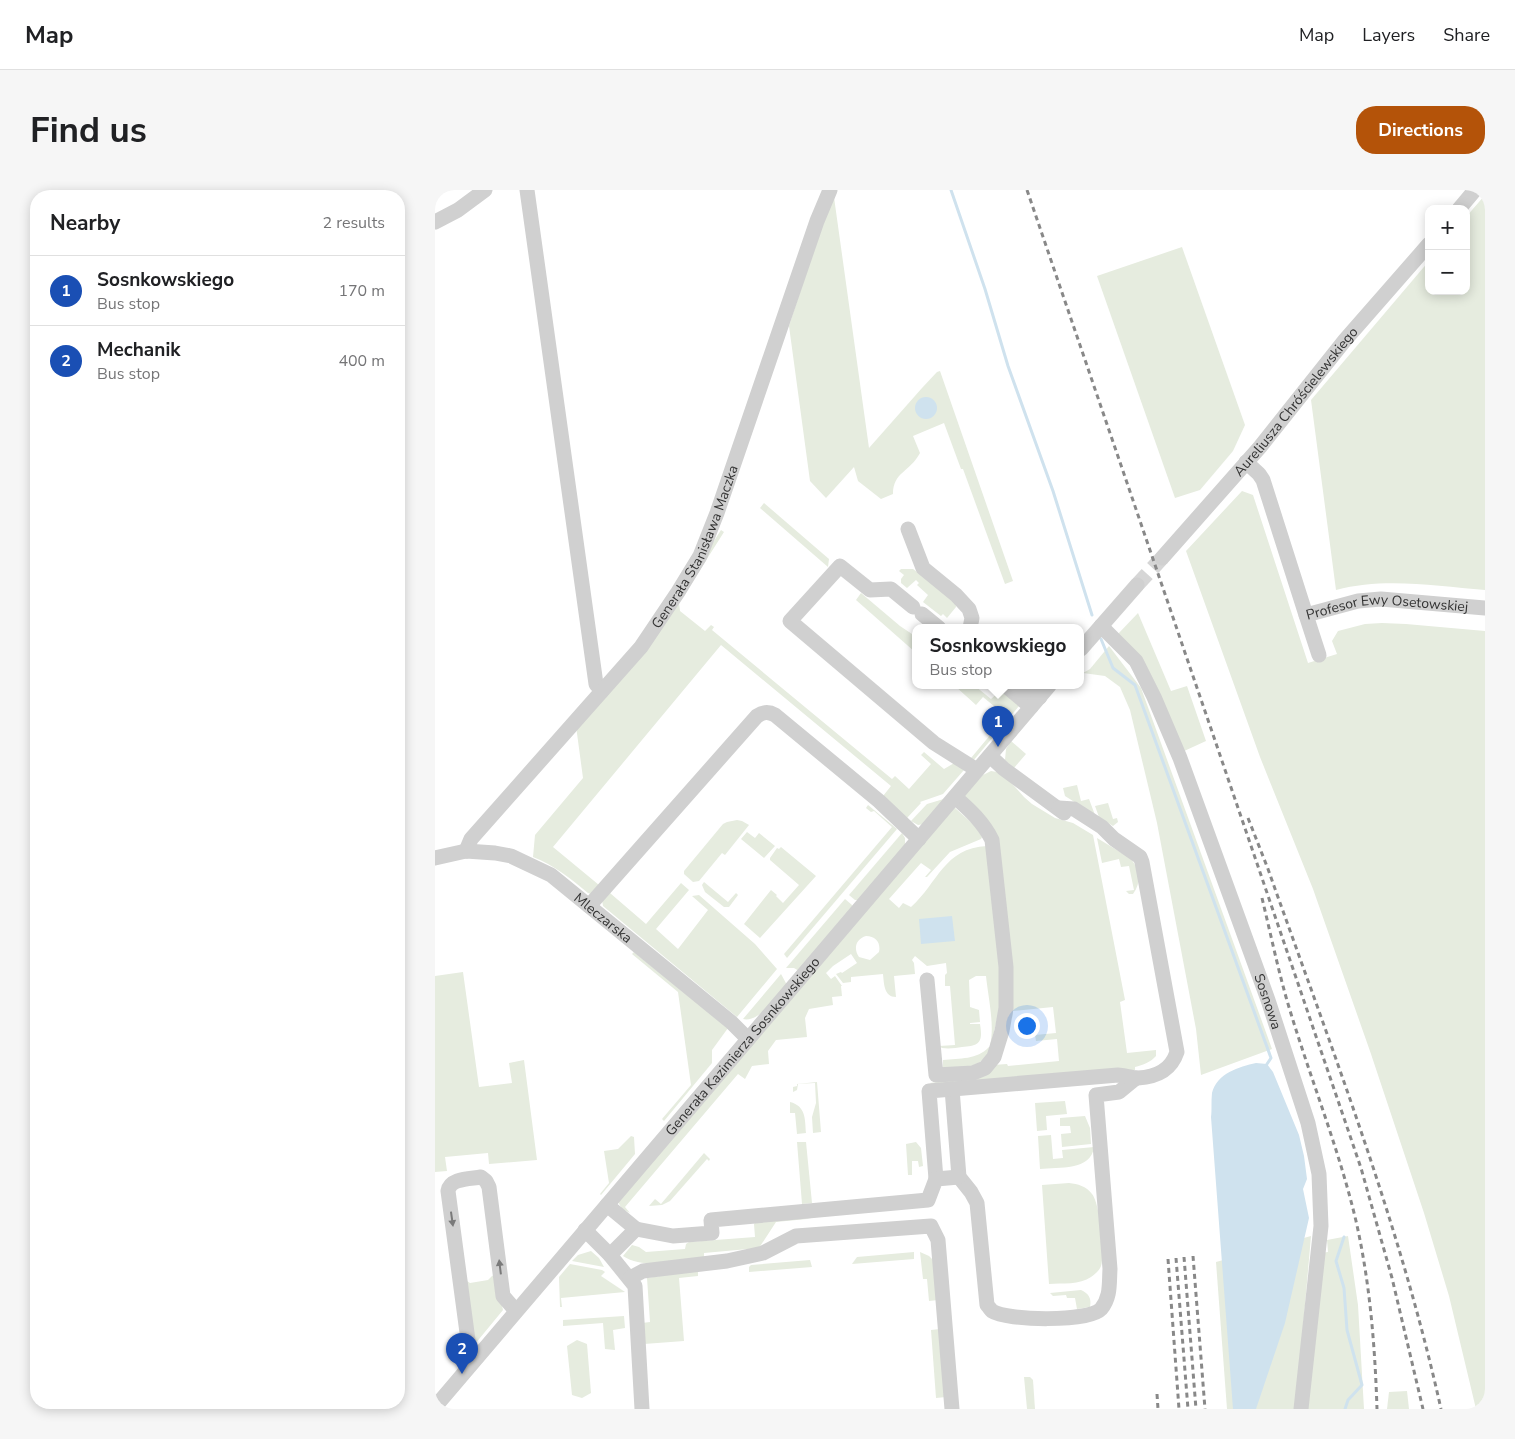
<!DOCTYPE html>
<html lang="en">
<head>
<meta charset="utf-8">
<style>
	:root { --surface:#fff; --page:#f6f6f6; --text:#202124; --muted:#757577; --line:#e0e0e0; --accent:#b45309 }
	body { margin:0; font-family:"Nunito Sans",sans-serif; background:var(--page); color:var(--text) }
	.controls { position:absolute; right:15px; top:15px; display:grid; overflow:hidden; border-radius:10px; box-shadow:0 2px 12px #0003 }
	.controls button { width:45px; height:45px; display:grid; place-items:center; padding:0; border:0; border-bottom:1px solid var(--line); background:var(--surface); color:var(--text); font:25px sans-serif }
	.you { position:absolute; left:591px; top:835px; width:18px; height:18px; margin:-12px; border:4px solid #fff; border-radius:50%; background:#1a73e8; box-shadow:0 0 0 8px #1a73e833 }
	.badge { display:grid; place-items:center; width:32px; height:32px; border-radius:50%; background:var(--accent); color:#fff; font-size:16px; font-weight:700 }
	.pin { position:absolute; translate:-50% -41px; filter:drop-shadow(0 1px 2px #0008) }
	.pin::after { content:''; position:absolute; top:26px; width:18px; height:15px; background:inherit; clip-path:polygon(0 0,100% 0,50% 100%) }
	.popup { position:absolute; left:477px; top:434px; width:172px; height:65px; box-sizing:border-box; display:grid; place-content:center; border-radius:10px; background:var(--surface); filter:drop-shadow(0 1px 4px #0005); font-size:16px; white-space:nowrap; color:var(--muted) }
	.popup b { font-size:19px; color:var(--text) }
	.popup::after { content:''; position:absolute; left:50%; top:100%; margin-left:-10px; border:10px solid transparent; border-top-color:var(--surface) }
	.list { margin:0; padding:0; list-style:none }
	h2 { display:flex; justify-content:space-between; align-items:center; height:65px; margin:0; padding:0 20px; font-size:21px }
	h2 small { font-size:16px; font-weight:400; color:var(--muted) }
	.list li { display:grid; grid-template-columns:32px 1fr auto; gap:15px; align-items:center; box-sizing:border-box; height:70px; padding:0 20px; border-top:1px solid var(--line) }
	.list b { display:block; font-size:19px; white-space:nowrap }
	.list p { margin:0; font-size:16px; white-space:nowrap; color:var(--muted) }
	.list em { font-size:16px; font-style:normal; color:var(--muted) }
	.map { position:relative; flex:none; width:1050px; height:1219px; overflow:hidden; border-radius:20px }
	header { display:flex; align-items:center; gap:30px; box-sizing:border-box; height:70px; padding:0 25px; background:var(--surface); border-bottom:1px solid var(--line) }
	header strong { font-size:24px }
	nav { display:flex; gap:28px; margin-inline-start:auto; font-size:18px }
	.intro { display:flex; align-items:center; justify-content:space-between; box-sizing:border-box; height:120px; padding:0 30px }
	h1 { margin:0; font-size:35px }
	.button { padding:12px 22px; border-radius:20px; background:var(--accent); color:#fff; font-size:18px; font-weight:700 }
	main { display:flex; gap:30px; padding:0 30px }
	aside { flex:1; background:var(--surface); border-radius:20px; box-shadow:0 2px 12px #0003 }
	.map>svg:first-child { display:block }
	.green { fill:#e6ecdf; fill-rule:evenodd }
	.water { fill:#cfe2ee }
	.lines { fill:none; stroke-linecap:round; stroke-linejoin:round }
	.stream { stroke:#cfe2ee; stroke-width:3 }
	.minor-tunnel { stroke:#d6d6d6; stroke-width:15; stroke-dasharray:15 8; stroke-linecap:butt }
	.minor { stroke:#d0d0d0; stroke-width:15 }
	.rail { stroke:#888; stroke-width:3; stroke-dasharray:5 4; stroke-linecap:butt }
	.oneway { fill:#7a7a7a }
	.labels { text-anchor:middle; stroke-width:5; stroke-linejoin:round; paint-order:stroke }
	.street-label { font-size:14px; fill:#333; stroke:#fff }
</style>
</head>
<body>
<header>
<strong>Map</strong>
<nav><a>Map</a><a>Layers</a><a>Share</a></nav>
</header>
<div class="intro"><h1>Find us</h1><a class="button">Directions</a></div>
<main>
<aside>
<h2>Nearby<small>2 results</small></h2>
<ul class="list">
<li><span class="badge" style="background:#1a4fb4">1</span><div><b>Sosnkowskiego</b><p>Bus stop</p></div><em>170 m</em></li>
<li><span class="badge" style="background:#1a4fb4">2</span><div><b>Mechanik</b><p>Bus stop</p></div><em>400 m</em></li>
</ul>
</aside>
<div class="map">
<svg width="1050" height="1219" viewBox="0 0 1050 1219">
	<rect width="100%" height="100%" fill="#fff"/>
	<g class="green">
		<path d="M 398,0 L 434,258 L 487,198 L 502,182 L 505,181 L 578,391 L 570,394 L 528,279 L 526,279 L 509,233 L 478,246 L 485,263 C 475,282 458,282 458,304 L 446,309 L 423,291 L 419,277 L 391,308 L 375,291 L 354,136 Z"/>
		<path d="M 1050,5 L 1050,400 C 1001,396 949,387 901,400 L 876,210 L 994,71 L 994,101 L 1031,101 L 1031,27 Z"/>
		<polygon points="747,57 810,235 798,261 765,300 740,308 662,86"/>
		<polygon points="807,301 818,305 873,473 902,464 897,451 903,441 930,434 947,433 971,434 1050,441 1050,1219 1041,1219 1014,1106 989,1023 936,864 878,699 825,567 751,361"/>
		<polygon points="329,313 394,369 393,377 325,318"/>
		<path d="M 286,340 L 289,342 L 244,413 L 245,421 L 270,441 L 276,435 L 279,437 L 277,440 L 457,589 L 460,586 L 474,599 L 496,574 L 486,565 L 489,562 L 509,579 L 521,572 L 529,580 L 508,604 L 485,612 L 486,613 L 472,628 L 448,606 L 456,596 L 286,455 L 118,657 L 164,695 L 156,704 L 153,703 C 136,689 119,675 98,667 L 100,645 L 148,588 L 141,536 L 236,418 Z"/>
		<polygon points="466,379 478,379 520,410 521,417 512,428 508,424 506,426 488,412 493,405 482,395 484,393 481,390 472,398 466,393 466,389 469,385 464,381"/>
		<polygon points="426,403 465,436 480,446 480,462 421,410"/>
		<polygon points="703,423 736,501 752,496 771,551 747,562 683,444"/>
		<polygon points="674,456 706,498 837,859 766,885 761,839 722,633 695,520 685,497 670,486 648,483 655,479"/>
		<polygon points="520,496 540,496 556,509 566,500 584,516 538,571 536,568 571,526 548,507 541,515"/>
		<polygon points="576,551 591,564 579,578 570,570 571,559"/>
		<path d="M 556,581 L 562,582 L 571,587 L 589,607 L 597,614 L 620,628 L 638,633 L 658,645 L 690,810 L 685,812 L 692,863 L 721,860 L 721,866 C 716,872 708,875 700,877 L 700,880 L 498,896 L 495,893 L 509,891 L 558,875 L 572,874 L 573,876 L 624,871 L 622,849 L 601,851 L 600,845 L 621,843 L 618,817 L 578,821 L 577,829 L 565,676 L 537,616 L 529,605 L 548,585 Z"/>
		<polygon points="642,595 646,611 654,609 660,625 630,606 628,598"/>
		<polygon points="512,608 489,634 483,635 476,631 492,614"/>
		<polygon points="673,613 678,629 682,628 683,632 678,636 664,627 660,616"/>
		<polygon points="433,615 462,639 352,768 349,764 457,637 439,621 436,622 431,618"/>
		<path d="M 519,617 L 540,636 L 547,647 L 546,649 L 515,662 L 492,687 L 490,687 L 496,680 L 486,673 L 454,709 L 464,718 L 468,713 L 476,717 C 503,693 509,658 552,656 L 566,795 L 564,820 L 556,856 L 555,855 C 560,836 553,806 551,786 L 541,786 L 534,790 L 535,817 L 544,820 L 545,832 L 535,833 L 535,834 L 545,834 C 548,852 545,856 527,857 C 521,858 514,859 507,858 L 504,856 L 520,855 L 515,796 L 510,796 L 510,785 L 512,783 L 511,773 L 492,776 L 480,766 L 477,770 L 479,773 L 480,784 L 459,786 L 461,807 C 449,807 449,794 448,784 L 416,787 L 416,792 L 408,793 L 401,784 L 406,782 L 407,783 L 422,773 L 416,764 L 398,776 L 391,783 L 396,789 L 400,786 L 407,796 L 406,796 L 407,806 L 397,807 L 398,815 L 374,819 L 370,828 L 372,847 L 341,850 L 333,861 L 334,874 L 317,876 L 310,889 L 303,884 L 190,1017 L 195,1023 L 187,1019 L 183,1012 ZM 431,746 C 441,746 446,753 444,762 L 435,770 L 424,767 C 418,758 421,749 431,746 Z"/>
		<polygon points="302,630 307,631 314,635 290,665 287,663 264,691 258,692 249,684 249,681 288,634 292,632"/>
		<polygon points="312,642 320,648 324,643 340,656 329,668 306,649"/>
		<polygon points="467,643 470,648 470,655 425,710 420,710 414,705"/>
		<path d="M 662,648 L 695,668 C 705,679 707,692 698,704 L 694,704 L 691,701 L 699,700 L 694,676 L 686,677 L 684,669 L 667,673 Z"/>
		<polygon points="346,657 381,686 325,748 309,734 336,700 342,705 341,706 348,713 364,695 335,670 335,668 342,658 344,659"/>
		<polygon points="269,692 293,712 301,703 303,705 294,717 289,717 270,702 267,695"/>
		<polygon points="246,693 254,700 221,739 243,759 273,720 257,706 264,705 320,754 342,779 302,827 168,716 167,710 175,703 211,734"/>
		<polygon points="410,709 417,715 417,718 364,781 359,778 351,778"/>
		<polygon points="199,762 293,838 277,860 277,873 229,931 227,929 256,895 243,802 197,764"/>
		<polygon points="28,782 44,897 77,893 74,873 89,870 102,970 54,974 53,963 10,967 12,981 0,982 0,786"/>
		<path d="M 346,784 L 352,795 C 342,806 324,833 308,829 Z"/>
		<path d="M 554,857 L 556,858 C 546,880 529,877 508,878 L 508,870 C 525,868 542,870 554,857 Z"/>
		<polygon points="382,892 386,942 378,943 377,927 381,913 380,893 363,894 362,900 358,902 358,897 362,896 362,894"/>
		<polygon points="630,911 632,924 611,926 612,940 602,941 600,913"/>
		<path d="M 355,912 C 371,916 370,929 371,943 L 362,944 L 360,923 L 355,923 Z"/>
		<polygon points="650,926 655,938 656,954 627,957 626,944 636,943 635,936 625,936 625,928"/>
		<path d="M 616,945 L 618,969 L 628,968 L 627,960 L 659,957 C 656,981 624,977 605,979 L 603,946 Z"/>
		<polygon points="196,946 199,947 200,964 166,1005 165,1004 174,993 169,961 183,959"/>
		<polygon points="362,952 371,952 377,1013 367,1014"/>
		<polygon points="481,952 486,958 488,976 484,977 483,971 477,971 477,985 473,985 471,954"/>
		<polygon points="269,963 275,969 274,971 272,969 235,1011 227,1015 214,1016 220,1009 226,1014"/>
		<path d="M 634,993 C 643,994 651,996 657,1004 C 665,1013 670,1065 666,1076 C 664,1081 660,1084 656,1087 C 645,1095 627,1093 614,1094 L 607,995 Z"/>
		<path d="M 376,1028 L 372,1029 L 341,1032 L 324,1058 L 269,1063 L 269,1069 C 244,1071 209,1080 188,1066 L 197,1055 L 204,1057 L 211,1062 L 250,1059 L 251,1054 L 254,1052 L 320,1047 L 319,1034 L 321,1031 Z"/>
		<polygon points="876,1046 861,1219 792,1219 781,1072"/>
		<polygon points="913,1046 923,1115 929,1219 870,1219 885,1063 893,1062 892,1050"/>
		<polygon points="156,1061 164,1068 169,1077 137,1071 143,1065"/>
		<polygon points="479,1062 479,1069 417,1074 422,1067"/>
		<polygon points="485,1062 494,1066 498,1070 503,1110 494,1111 492,1089 488,1089"/>
		<polygon points="375,1070 377,1077 314,1082 314,1077 316,1075"/>
		<polygon points="135,1074 167,1080 170,1082 166,1086 190,1102 126,1108 127,1117 125,1117 124,1087"/>
		<polygon points="263,1080 263,1086 244,1088 249,1151 209,1154 207,1133 215,1132 212,1088"/>
		<polygon points="60,1085 68,1120 40,1154 29,1089 35,1093 53,1090 57,1086"/>
		<path d="M 646,1100 C 653,1103 657,1108 655,1117 L 642,1119 L 640,1108 L 632,1108 L 631,1105 L 618,1106 L 615,1103 Z"/>
		<polygon points="189,1126 190,1138 178,1140 180,1160 170,1159 168,1133 128,1136 128,1130"/>
		<polygon points="505,1139 511,1207 501,1208 496,1140"/>
		<polygon points="142,1150 152,1154 156,1203 147,1208 137,1205 132,1156"/>
		<polygon points="589,1187 595,1187 598,1190 600,1219 592,1219"/>
		<polygon points="972,1201 974,1219 952,1219 954,1202"/>
	</g>
	<g class="water">
		<circle cx="491" cy="218" r="11"/>
		<polygon points="517,726 520,751 486,754 484,729"/>
		<path d="M 821,873 L 832,874 L 838,882 L 864,945 L 869,966 L 872,989 L 868,999 L 874,1028 L 850,1133 L 821,1219 L 798,1219 L 776,927 C 777,920 776,911 777,903 C 782,883 804,877 821,873 Z"/>
	</g>
	<g class="lines">
		<g class="stream">
			<polyline points="516,0 550,99 573,176 618,301 657,425"/>
			<polyline points="666,449 678,478 700,495 836,868 832,874"/>
			<polyline points="909,1047 901,1071 909,1098 912,1140 927,1195 913,1210 910,1219"/>
		</g>
		<polyline class="minor-tunnel" points="702,395 727,368"/>
		<g class="minor">
			<polyline points="92,0 161,494 167,501"/>
			<polyline points="1024,19 1040,0"/>
			<polyline points="0,32 23,20 50,0"/>
			<path id="s1" d="M 811,272 L 824,284 L 828,290 L 871,425 L 923,411 L 946,409 L 1050,418"/>
			<polyline points="473,339 488,378 521,405 534,419 537,428 535,438"/>
			<path id="s2" d="M 727,368 L 825,257 L 910,150 L 994,54"/>
			<polyline points="478,417 456,399 435,400 405,376 355,431 499,553 542,580"/>
			<polyline points="487,424 504,438"/>
			<polyline points="871,425 884,465"/>
			<path id="s3" d="M 666,436 L 701,471 L 719,507 L 745,568 L 833,810 L 873,933 L 884,984 L 886,1036 L 866,1219"/>
			<polyline points="646,459 702,395"/>
			<polyline points="571,496 596,517"/>
			<polyline points="591,496 605,507"/>
			<polyline points="555,566 569,579 629,623"/>
			<path id="s4" d="M 31,661 L 36,649 L 206,457 L 243,402 L 265,366 L 282,323 L 382,31 L 395,0"/>
			<path id="s5" d="M 0,668 L 31,661 L 60,663 L 76,666 L 116,685 L 296,832 L 313,849"/>
			<path d="M 154,716 L 322,526 C 328,522 333,521 340,525 L 444,611 L 484,649"/>
			<path d="M 492,790 L 501,885 L 538,883 L 550,878 L 559,867 L 567,841 L 571,818 L 571,777 L 557,650 C 548,632 535,620 520,607"/>
			<path d="M 517,899 L 524,987 L 536,1002 L 542,1013 L 552,1115 C 554,1117 555,1119 557,1121 C 572,1131 654,1132 666,1119 C 676,1107 674,1093 675,1079 L 661,905 L 684,902 L 701,888"/>
			<path d="M 501,989 L 494,901 L 683,885 C 689,885 697,888 703,888 C 722,887 736,880 742,862 L 707,672 L 705,667 L 679,649 L 667,637 L 639,619 L 624,618"/>
			<polyline points="172,1015 201,1039"/>
			<polyline points="150,1040 175,1065 200,1096 207,1219"/>
			<polyline points="175,1065 201,1039 238,1046 277,1043 276,1030 493,1010 501,989 524,987"/>
			<polyline points="195,1088 208,1081 292,1071 328,1063 361,1046 496,1036 503,1050 517,1219"/>
			<path d="M 42,1167 L 37,1161 L 33,1150 L 13,1001 C 15,988 35,989 46,987 L 51,991 L 54,997 L 68,1106 L 81,1121"/>
			<path id="s6" d="M 0,1217 L 614,496"/>
		</g>
		<g class="rail">
			<polyline points="592,0 926,978 957,1088 988,1219"/>
			<path d="M 813,628 L 833,679 C 896,857 965,1034 1006,1219"/>
			<path d="M 827,708 C 835,741 842,775 851,807 C 873,883 903,955 921,1031 C 935,1093 940,1156 942,1219"/>
			<polyline points="758,1066 770,1219"/>
			<polyline points="749,1067 761,1219"/>
			<polyline points="741,1068 753,1219"/>
			<polyline points="733,1069 744,1219"/>
			<polyline points="722,1204 723,1219"/>
		</g>
	</g>
	<defs><path id="oneway-solid" d="M-6-.8H1V-3.2L6.5 0L1 3.2V.8H-6Z" transform="scale(1.25)"/></defs>
	<g class="oneway">
		<use href="#oneway-solid" transform="translate(17 1029) rotate(82)"/>
		<use href="#oneway-solid" transform="translate(65 1077) rotate(-97)"/>
	</g>
	<g class="labels">
		<g class="street-label">
			<text dy="5" stroke="none"><textPath href="#s2" startOffset="206">Aureliusza Chróścielewskiego</textPath></text>
			<text dy="5" stroke="none"><textPath href="#s4" startOffset="384">Generała Stanisława Maczka</textPath></text>
			<text dy="5" stroke="none"><textPath href="#s1" startOffset="249">Profesor Ewy Osetowskiej</textPath></text>
			<text dy="5" stroke="none"><textPath href="#s5" startOffset="189">Mleczarska</textPath></text>
			<text dy="5" stroke="none"><textPath href="#s3" startOffset="415">Sosnowa</textPath></text>
			<text dy="5" stroke="none"><textPath href="#s6" startOffset="474">Generała Kazimierza Sosnkowskiego</textPath></text>
		</g>
	</g>
</svg>
<div class="controls">
<button>+</button>
<button>−</button>
</div>
<div class="you"></div>
<div class="pin badge" style="left:563px;top:557px;background:#1a4fb4">1</div>
<div class="popup"><b>Sosnkowskiego</b>Bus stop</div>
<div class="pin badge" style="left:27px;top:1184px;background:#1a4fb4">2</div>
</div>
</main>
</body>
</html>
